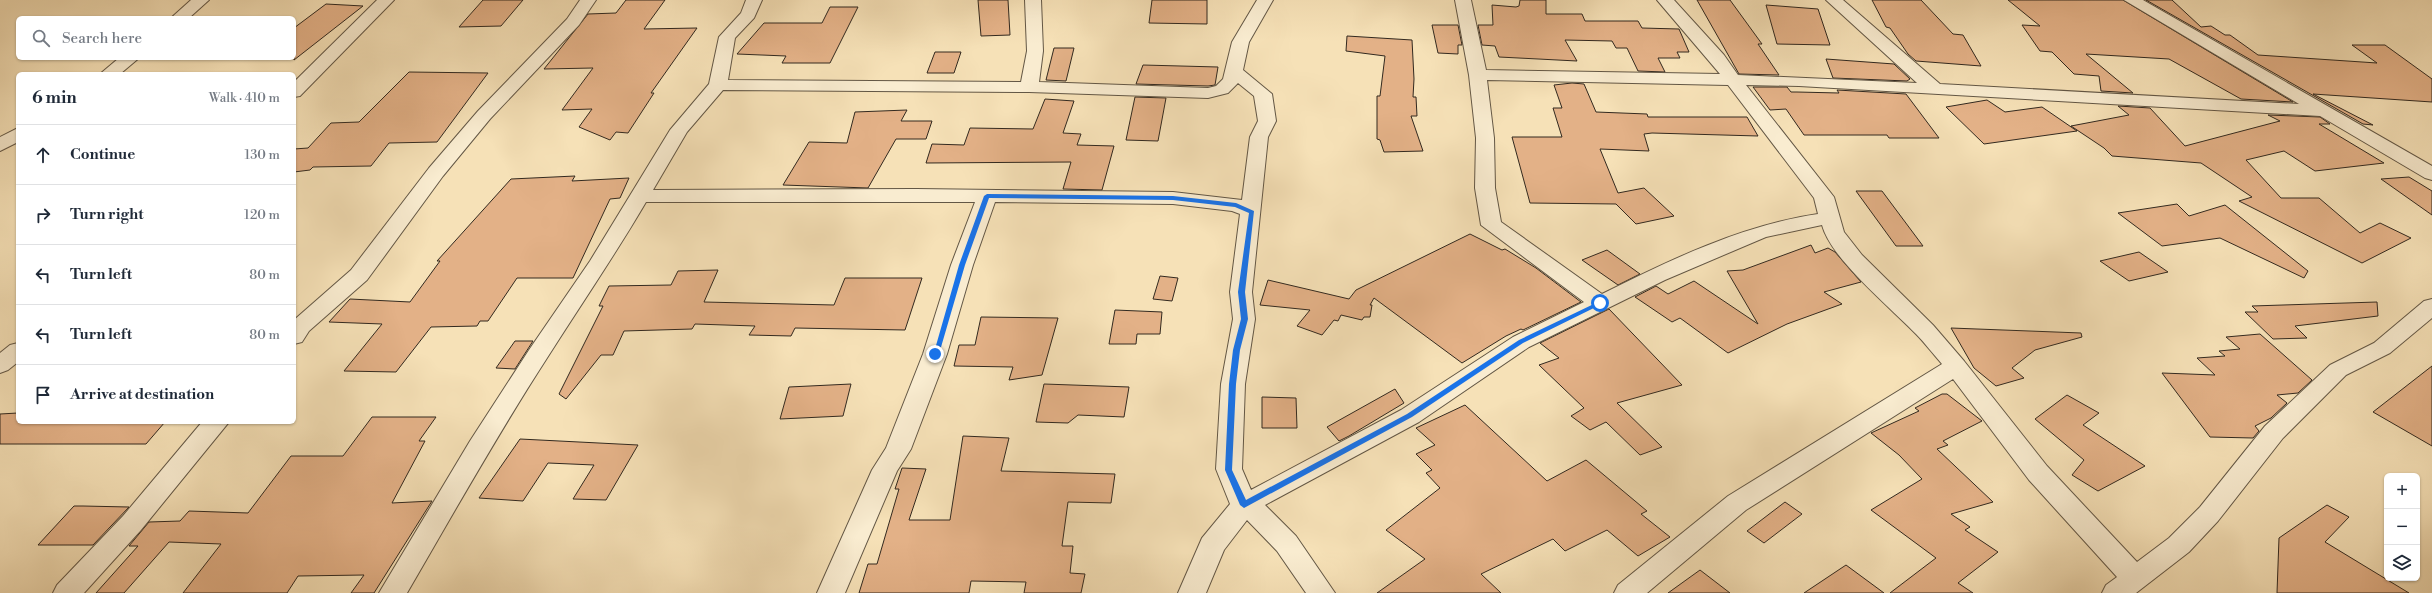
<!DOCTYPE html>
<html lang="en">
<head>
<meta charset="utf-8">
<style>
	:root { --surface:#fff; --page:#f2f2f3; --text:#1f2937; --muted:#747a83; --line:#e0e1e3 }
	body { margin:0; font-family:"Libre Bodoni",serif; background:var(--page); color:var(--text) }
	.controls { position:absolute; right:12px; bottom:12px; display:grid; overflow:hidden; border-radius:6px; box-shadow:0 1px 3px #0004 }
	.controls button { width:36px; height:36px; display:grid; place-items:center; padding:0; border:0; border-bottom:1px solid var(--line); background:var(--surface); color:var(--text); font:20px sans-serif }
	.stop { position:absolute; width:12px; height:12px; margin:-9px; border:3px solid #1a73e8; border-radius:50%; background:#fff }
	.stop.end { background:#1a73e8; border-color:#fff; box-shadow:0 1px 4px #0008 }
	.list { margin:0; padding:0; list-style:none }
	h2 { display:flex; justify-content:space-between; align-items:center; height:52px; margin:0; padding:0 16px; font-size:17px }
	h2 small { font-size:13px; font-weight:400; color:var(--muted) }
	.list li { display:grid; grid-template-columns:26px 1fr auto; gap:12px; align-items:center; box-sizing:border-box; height:60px; padding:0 16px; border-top:1px solid var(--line) }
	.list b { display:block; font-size:15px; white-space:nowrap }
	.list em { font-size:13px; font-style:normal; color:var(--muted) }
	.icon { flex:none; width:22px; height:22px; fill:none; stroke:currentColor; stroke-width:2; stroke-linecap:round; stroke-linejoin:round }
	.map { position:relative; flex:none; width:2432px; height:593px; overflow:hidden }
	.search { position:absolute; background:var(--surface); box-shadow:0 1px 3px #0004; left:16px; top:16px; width:280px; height:44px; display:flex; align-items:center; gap:10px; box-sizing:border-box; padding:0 14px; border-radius:6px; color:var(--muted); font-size:15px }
	.panel { position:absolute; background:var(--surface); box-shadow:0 1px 3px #0004; left:16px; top:72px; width:280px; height:352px; border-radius:6px }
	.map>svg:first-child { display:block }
	.building { fill:#e3b187; stroke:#32291f }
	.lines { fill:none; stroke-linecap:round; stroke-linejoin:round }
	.minor-casing { stroke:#635745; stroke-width:2 }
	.minor { fill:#f9ecd0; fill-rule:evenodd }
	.route { fill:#1a73e8 }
</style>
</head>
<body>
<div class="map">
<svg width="2432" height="593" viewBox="0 0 2432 593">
	<rect width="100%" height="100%" fill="#f6e1b7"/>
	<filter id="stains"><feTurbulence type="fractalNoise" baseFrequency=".005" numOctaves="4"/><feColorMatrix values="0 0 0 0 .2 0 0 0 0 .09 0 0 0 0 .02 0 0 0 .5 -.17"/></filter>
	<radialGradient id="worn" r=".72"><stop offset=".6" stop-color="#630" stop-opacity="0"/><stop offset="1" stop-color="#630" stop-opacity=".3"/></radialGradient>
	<g class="building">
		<polygon points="483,0 523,0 501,26 459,27"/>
		<polygon points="626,0 665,0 644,29 697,28 651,93 654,93 628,133 616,132 610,140 579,127 592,109 562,110 593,68 544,69 588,14 616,13"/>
		<polygon points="978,0 1008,0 1010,35 981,36"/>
		<polygon points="1152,0 1207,0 1207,24 1149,23"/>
		<polygon points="1520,0 1546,0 1546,14 1582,14 1585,21 1638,21 1642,28 1679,29 1689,52 1677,52 1680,58 1658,58 1665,72 1638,71 1627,48 1616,48 1612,41 1565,40 1577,61 1499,57 1495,46 1482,45 1478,25 1493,25 1492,5 1516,7 1519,6"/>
		<polygon points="1697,0 1730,0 1762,44 1758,44 1779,75 1739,74"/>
		<polygon points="1872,0 1921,0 1953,34 1963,35 1981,66 1916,61 1908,54 1890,28 1886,27"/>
		<polygon points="2008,0 2123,0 2293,102 2241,99 2169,59 2086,54 2133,93 2101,91 2099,76 2074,74 2052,52 2040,51 2022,25 2040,26"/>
		<polygon points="2146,0 2172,0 2201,27 2211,26 2225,35 2230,35 2258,55 2377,63 2352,45 2385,45 2432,79 2432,102 2313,94 2373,125 2363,124"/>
		<polygon points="326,4 363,6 294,60 294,28"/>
		<polygon points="1766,5 1818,9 1830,45 1777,44"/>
		<polygon points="830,7 858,7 830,63 782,63 786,56 737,54 764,23 822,23"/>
		<polygon points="1432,25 1458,25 1462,45 1458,45 1458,54 1438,53"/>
		<polygon points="1347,36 1412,40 1414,79 1413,97 1416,97 1417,116 1411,116 1423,151 1384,152 1380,140 1377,139 1377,96 1380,96 1385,56 1346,51"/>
		<polygon points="1054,48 1074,48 1066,81 1046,80"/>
		<polygon points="935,52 961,52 954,73 927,73"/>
		<polygon points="1826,59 1894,64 1910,79 1907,81 1833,78"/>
		<polygon points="1143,65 1218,67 1215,85 1208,86 1136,84"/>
		<polygon points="409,72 488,73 437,142 389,143 371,166 313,167 310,170 294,172 294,149 308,148 331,123 359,122"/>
		<polygon points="1572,83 1584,84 1596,112 1647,114 1648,117 1747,117 1758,136 1652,133 1644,134 1649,151 1600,149 1618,193 1644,188 1674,216 1636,224 1616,204 1530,203 1512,137 1562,137 1553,108 1562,108 1554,85"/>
		<polygon points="1753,87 1787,87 1791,92 1797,92 1839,93 1837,90 1906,94 1939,138 1889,138 1887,135 1804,135 1786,109 1770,110"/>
		<polygon points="1135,97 1166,98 1158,141 1126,140"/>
		<polygon points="1045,99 1074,101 1063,133 1081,134 1077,145 1114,146 1102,190 1063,189 1071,162 926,163 932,144 964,145 970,128 1033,129"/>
		<polygon points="1987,100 2005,112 2042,107 2077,131 1984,144 1946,107"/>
		<polygon points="2118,106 2150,108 2185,146 2280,121 2268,115 2320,117 2330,124 2319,124 2384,163 2315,171 2284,151 2246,160 2281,198 2319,198 2360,233 2380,223 2411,238 2362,263 2239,201 2252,197 2201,163 2112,156 2104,148 2071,126 2129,115"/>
		<polygon points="907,110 901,121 932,121 926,139 896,139 868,188 783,185 809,142 847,143 855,112"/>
		<polygon points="575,176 572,181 629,178 620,198 610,199 573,278 517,278 488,321 480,321 477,326 431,327 396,372 344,371 382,324 329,322 350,299 410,302 440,261 437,261 511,179"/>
		<polygon points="2409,177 2432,191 2432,215 2381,179"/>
		<polygon points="1856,191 1882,191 1923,246 1896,246"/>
		<polygon points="2177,204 2189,216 2225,205 2308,271 2304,278 2220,238 2162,246 2118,213"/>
		<polygon points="1470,234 1502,250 1505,249 1536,268 1581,302 1523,330 1521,329 1506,336 1462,363 1374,298 1370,305 1372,305 1370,317 1364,317 1362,320 1341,315 1338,321 1334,320 1322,335 1297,326 1310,310 1260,305 1268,280 1349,299 1356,290"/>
		<polygon points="1811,245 1815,253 1828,248 1835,252 1861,282 1824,292 1842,304 1787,324 1728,353 1680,318 1672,322 1635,297 1656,286 1668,294 1694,281 1758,324 1727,271 1743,270"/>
		<polygon points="1607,250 1640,274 1618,285 1582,260"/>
		<polygon points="2139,252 2168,272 2129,281 2100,261"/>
		<polygon points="718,270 704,302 834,305 845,278 922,278 905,330 795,328 791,336 749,335 755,326 695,324 692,329 624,331 613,355 601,355 566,399 559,394 603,306 599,306 609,286 671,285 678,271"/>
		<polygon points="1160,276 1178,278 1172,301 1153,299"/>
		<polygon points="2377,302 2378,316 2295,326 2307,338 2273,339 2245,312 2258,312 2252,306"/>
		<polygon points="1609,309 1682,385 1617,403 1662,447 1640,455 1606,422 1590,430 1571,416 1584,408 1539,365 1559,358 1540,343"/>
		<polygon points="1115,310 1162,312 1160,334 1137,334 1136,344 1109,344"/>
		<polygon points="981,317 1058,318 1042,375 1009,380 1013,367 954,366 959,345 975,345"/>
		<polygon points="1951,328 2081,333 2082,337 2035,350 2012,368 2024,378 1996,386 1974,368"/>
		<polygon points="2260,334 2312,380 2298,393 2277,395 2287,403 2271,418 2255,426 2259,431 2253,438 2210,437 2162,373 2215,375 2197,358 2225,356 2219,351 2240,349 2226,337"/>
		<polygon points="515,341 533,341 515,369 496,368"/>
		<polygon points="2432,366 2432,446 2373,412"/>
		<polygon points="851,384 843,416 780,419 789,387"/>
		<polygon points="1044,384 1129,387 1124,417 1078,415 1068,423 1036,422"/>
		<polygon points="1395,389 1404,403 1349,436 1339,441 1327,427"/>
		<polygon points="1942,394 1947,394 1982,421 1943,441 1948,445 1937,449 1993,502 1951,514 1970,527 1965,530 1998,552 1958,583 1973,593 1890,593 1936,558 1871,510 1922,479 1899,455 1871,433 1919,411 1915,408"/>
		<polygon points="2067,395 2099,413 2083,425 2145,466 2098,491 2072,475 2084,460 2035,419"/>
		<polygon points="1262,397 1296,398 1297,428 1262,428"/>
		<polygon points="1465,405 1547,481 1586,460 1647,511 1641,514 1670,537 1638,556 1607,530 1565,551 1553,539 1481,574 1501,593 1377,593 1425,559 1386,530 1440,488 1426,473 1432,470 1416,454 1435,445 1416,428"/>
		<polygon points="18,413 18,422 165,422 146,444 0,444 0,414"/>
		<polygon points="372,417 436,417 419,441 425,441 392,503 432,501 374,593 351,593 364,575 298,576 287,593 183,593 221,544 169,542 124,593 96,593 138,546 129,546 149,522 180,521 189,511 248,513 291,456 343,456"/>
		<polygon points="963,436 1009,438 1001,471 1115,474 1111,503 1068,502 1062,546 1073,546 1070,573 1085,574 1081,593 1024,593 1026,582 971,581 969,593 859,593 868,564 877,564 899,489 895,489 902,468 926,469 909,520 950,520"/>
		<polygon points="520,439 638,445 606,500 573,499 594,465 548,463 523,501 479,498"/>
		<polygon points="1785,502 1802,514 1764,543 1747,531"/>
		<polygon points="2327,505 2349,517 2325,542 2409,593 2277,593 2279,538"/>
		<polygon points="74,506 83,506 129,507 93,545 38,545"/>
		<polygon points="1846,565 1884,593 1804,593"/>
		<polygon points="1700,570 1730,593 1668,593"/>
	</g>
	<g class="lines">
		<defs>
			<g id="minor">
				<polygon points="191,0 209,0 189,18 171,18"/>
				<polygon points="377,0 394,0 300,96 294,97 294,82"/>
				<polygon points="580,0 596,0 579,25 490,119 443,176 367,280 309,331 302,342 294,344 294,320 351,270 429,168 478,111 567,19"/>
				<path d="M 746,0 L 762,0 L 754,18 L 735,38 L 728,80 L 1021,82 L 1027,51 L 1025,0 L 1041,0 L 1043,51 L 1039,82 L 1208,88 L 1216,86 L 1223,79 L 1232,42 L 1257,0 L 1273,0 L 1249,42 L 1243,70 L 1272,94 L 1276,121 L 1268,137 L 1252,292 L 1255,319 L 1245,384 L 1242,469 L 1251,490 L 1401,410 L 1513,337 L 1584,302 L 1481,225 L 1475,188 L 1476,138 L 1469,75 L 1455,0 L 1471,0 L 1486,70 L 1720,74 L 1657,0 L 1674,0 L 1724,55 L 1738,75 L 1917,83 L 1826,0 L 1843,0 L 1940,84 L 2299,104 L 2124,0 L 2143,0 L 2432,166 L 2432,180 L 2425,178 L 2320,116 L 1799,86 L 1746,85 L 1834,197 L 1844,232 L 1862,255 L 1933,325 L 1964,361 L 2047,466 L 2137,562 L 2169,538 L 2200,507 L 2265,426 L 2330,365 L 2374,343 L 2424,301 L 2432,299 L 2432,318 L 2390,353 L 2346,375 L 2283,438 L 2218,521 L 2189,552 L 2136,593 L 2102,593 L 2106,585 L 2117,577 L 2029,480 L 1953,379 L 1746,510 L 1647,593 L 1614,593 L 1618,585 L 1728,496 L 1942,364 C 1933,354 1925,343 1916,334 C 1890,307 1831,259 1822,225 L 1766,237 L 1665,280 L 1529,347 L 1419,422 L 1265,505 L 1296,536 L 1335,593 L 1306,593 L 1277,551 L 1247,520 L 1224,550 L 1206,593 L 1178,593 L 1202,538 L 1230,504 L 1216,469 L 1221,384 L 1233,319 L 1230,292 L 1240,214 L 1232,211 L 1173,204 L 995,202 L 973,265 L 947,354 L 911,449 L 897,471 L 845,593 L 817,593 L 872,470 L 886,448 L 923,354 L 951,265 L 975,202 L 646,202 C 615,255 580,306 547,358 C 497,435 453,514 407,593 L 379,593 L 470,441 L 529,350 L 590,261 L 670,130 L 709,84 L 719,37 L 741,13 ZM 1487,80 L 1728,85 L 1814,198 L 1818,214 C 1742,225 1670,260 1602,294 L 1501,222 L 1495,188 L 1494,138 ZM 1238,83 L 1254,96 L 1258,121 L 1250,137 L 1242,200 L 1173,192 L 916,189 L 653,190 L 687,132 L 723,90 L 1029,92 L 1208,98 L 1228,93 Z"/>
				<polygon points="119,58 139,58 120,74 100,74"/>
				<polygon points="18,128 18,142 0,151 0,137"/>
				<polygon points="18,343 18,362 8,370 0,373 0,353 10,345"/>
				<polygon points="202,422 229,422 141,530 84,593 53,593 57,585 123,516"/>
			</g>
		</defs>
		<use href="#minor" class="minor-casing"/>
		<use href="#minor" class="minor"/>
	</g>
	<polygon class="route" points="987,194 1173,196 1236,203 1254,211 1245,292 1248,319 1240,350 1236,384 1232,470 1246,500 1407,414 1519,340 1598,302 1604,303 1523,343 1412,417 1244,508 1240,505 1225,470 1229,384 1233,350 1241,319 1238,292 1249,213 1235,207 1173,200 989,198 965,265 939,354 933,356 959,265 984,196"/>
	<rect width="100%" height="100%" filter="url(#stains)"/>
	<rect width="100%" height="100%" fill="url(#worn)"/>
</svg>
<div class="controls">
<button>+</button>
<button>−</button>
<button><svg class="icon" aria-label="layers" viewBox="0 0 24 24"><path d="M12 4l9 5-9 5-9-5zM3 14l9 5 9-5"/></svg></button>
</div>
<div class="stop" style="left:1600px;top:303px"></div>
<div class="stop end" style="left:935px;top:354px"></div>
<div class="search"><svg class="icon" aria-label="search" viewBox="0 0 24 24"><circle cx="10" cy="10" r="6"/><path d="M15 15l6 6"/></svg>Search here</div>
<section class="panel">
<h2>6 min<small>Walk · 410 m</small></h2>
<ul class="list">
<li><svg class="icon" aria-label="ahead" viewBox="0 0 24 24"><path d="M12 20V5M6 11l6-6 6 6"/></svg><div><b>Continue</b></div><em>130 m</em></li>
<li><svg class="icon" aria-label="right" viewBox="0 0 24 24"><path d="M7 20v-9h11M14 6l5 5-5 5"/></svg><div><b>Turn right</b></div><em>120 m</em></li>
<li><svg class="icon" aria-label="left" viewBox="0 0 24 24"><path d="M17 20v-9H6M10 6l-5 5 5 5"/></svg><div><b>Turn left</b></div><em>80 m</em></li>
<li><svg class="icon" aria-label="left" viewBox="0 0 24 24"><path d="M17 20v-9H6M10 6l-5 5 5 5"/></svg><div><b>Turn left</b></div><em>80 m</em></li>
<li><svg class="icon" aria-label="arrive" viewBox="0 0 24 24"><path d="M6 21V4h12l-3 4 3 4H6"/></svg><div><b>Arrive at destination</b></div></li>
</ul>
</section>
</div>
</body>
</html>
